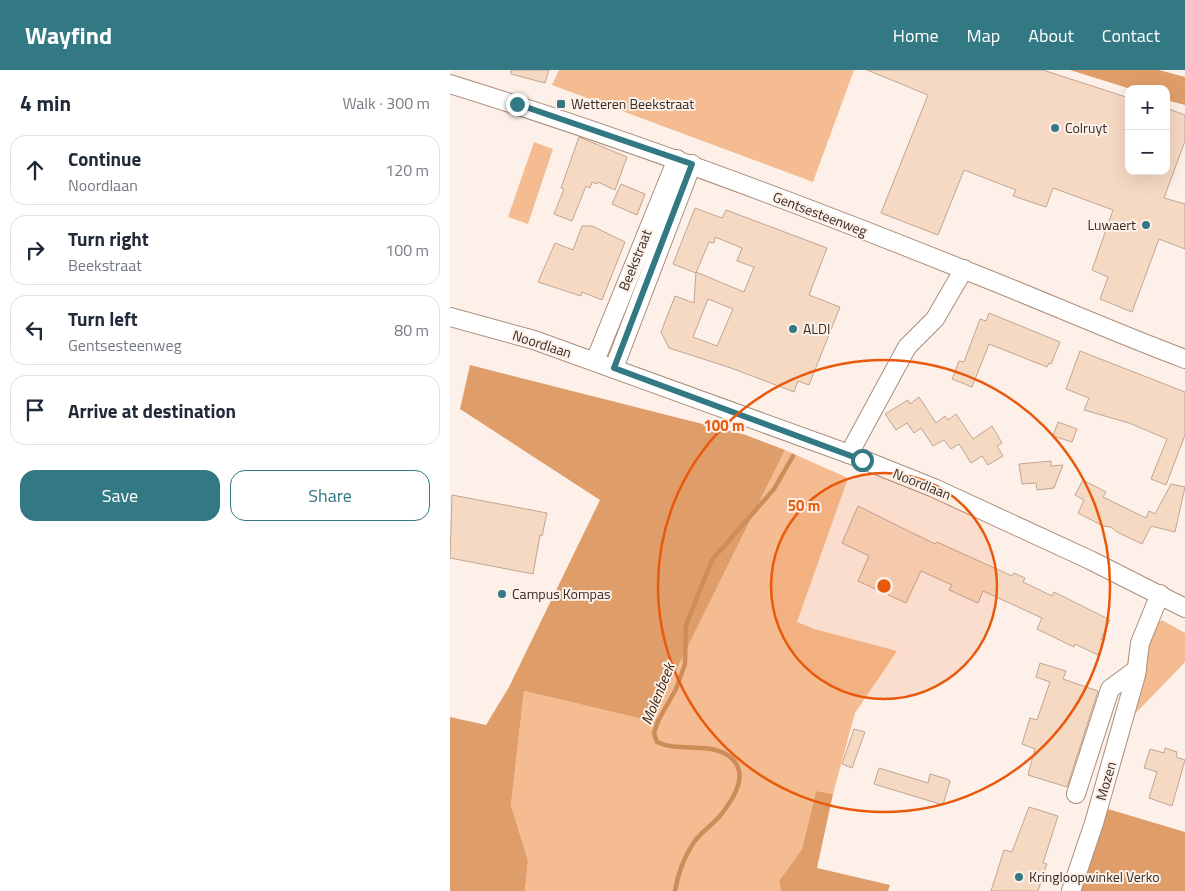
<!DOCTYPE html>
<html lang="en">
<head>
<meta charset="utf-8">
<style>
	:root { --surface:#fff; --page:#f6f6f7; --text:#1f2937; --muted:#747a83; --line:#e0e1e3; --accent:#327984 }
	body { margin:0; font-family:"Titillium Web",sans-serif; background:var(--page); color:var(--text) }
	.controls { position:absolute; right:15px; top:15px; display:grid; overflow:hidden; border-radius:10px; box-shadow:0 5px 20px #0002 }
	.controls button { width:45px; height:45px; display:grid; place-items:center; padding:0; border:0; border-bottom:1px solid var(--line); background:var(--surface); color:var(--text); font:25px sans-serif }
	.stop { position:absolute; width:15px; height:15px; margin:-11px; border:4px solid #327984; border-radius:50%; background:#fff }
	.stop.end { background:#327984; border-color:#fff; box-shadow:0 1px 5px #0008 }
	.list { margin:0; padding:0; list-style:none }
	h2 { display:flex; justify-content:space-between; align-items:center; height:65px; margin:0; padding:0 20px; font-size:21px }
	h2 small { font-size:16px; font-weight:400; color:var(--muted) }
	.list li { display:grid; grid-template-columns:32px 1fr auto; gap:15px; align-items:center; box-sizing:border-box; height:70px; margin:0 10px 10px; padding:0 10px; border:1px solid var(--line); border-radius:15px }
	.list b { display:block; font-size:19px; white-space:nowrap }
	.list p { margin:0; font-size:16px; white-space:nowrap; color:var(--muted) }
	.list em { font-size:16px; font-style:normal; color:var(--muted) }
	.actions { display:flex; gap:10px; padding:15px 20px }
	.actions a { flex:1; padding:11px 0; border:1px solid var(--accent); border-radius:15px; text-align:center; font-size:18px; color:var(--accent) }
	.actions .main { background:var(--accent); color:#fff }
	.icon { flex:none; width:28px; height:28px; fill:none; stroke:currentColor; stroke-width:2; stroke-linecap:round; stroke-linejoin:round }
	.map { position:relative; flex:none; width:735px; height:821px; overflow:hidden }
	header { display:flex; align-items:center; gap:30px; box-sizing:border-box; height:70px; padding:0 25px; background:var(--accent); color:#fff }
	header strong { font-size:24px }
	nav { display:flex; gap:28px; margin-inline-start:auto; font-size:18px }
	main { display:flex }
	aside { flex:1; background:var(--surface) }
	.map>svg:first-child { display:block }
	.green { fill:#f5bc91 }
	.forest { fill:#df9d6a }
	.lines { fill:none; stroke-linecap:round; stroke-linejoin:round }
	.stream { stroke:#cd8d5a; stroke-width:4.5 }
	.building { fill:#f6d9c3; stroke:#c1a591; fill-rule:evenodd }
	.minor-casing { stroke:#ab8f7b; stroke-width:20 }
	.minor { stroke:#fff; stroke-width:18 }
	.route { stroke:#327984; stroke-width:6 }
	.ring { fill:none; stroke:#e8590c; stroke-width:2.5 }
	.poi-dot { fill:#327984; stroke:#fdf0e8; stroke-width:2 }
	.labels { text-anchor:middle; stroke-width:4; stroke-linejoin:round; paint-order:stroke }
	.poi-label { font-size:14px; fill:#372c24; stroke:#fdf0e8; text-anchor:start }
	.street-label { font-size:14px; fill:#372c24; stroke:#fdf0e8 }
	.water-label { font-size:15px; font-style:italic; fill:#3f250e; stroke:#fdf0e8 }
	.centre { fill:#e8590c; stroke:#fdf0e8; stroke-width:2.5 }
	.ring-label { font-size:15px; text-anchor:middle; font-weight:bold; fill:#e8590c; stroke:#fdf0e8; stroke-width:4; stroke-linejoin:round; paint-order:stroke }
</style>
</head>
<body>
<header>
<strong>Wayfind</strong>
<nav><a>Home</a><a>Map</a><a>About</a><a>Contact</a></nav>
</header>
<main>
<aside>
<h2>4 min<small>Walk · 300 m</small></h2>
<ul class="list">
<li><svg class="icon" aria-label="ahead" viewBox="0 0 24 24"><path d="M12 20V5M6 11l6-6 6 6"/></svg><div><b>Continue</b><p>Noordlaan</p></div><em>120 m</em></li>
<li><svg class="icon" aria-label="right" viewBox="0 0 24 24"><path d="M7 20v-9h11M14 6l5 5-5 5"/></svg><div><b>Turn right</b><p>Beekstraat</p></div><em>100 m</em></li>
<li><svg class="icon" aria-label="left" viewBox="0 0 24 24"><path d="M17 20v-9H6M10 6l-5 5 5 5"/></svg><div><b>Turn left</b><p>Gentsesteenweg</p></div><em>80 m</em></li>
<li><svg class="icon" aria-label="arrive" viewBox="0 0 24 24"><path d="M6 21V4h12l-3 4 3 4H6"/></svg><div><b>Arrive at destination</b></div></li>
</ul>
<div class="actions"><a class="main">Save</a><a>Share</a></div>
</aside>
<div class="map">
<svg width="735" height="821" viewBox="0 0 735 821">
	<rect width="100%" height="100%" fill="#fdf0e8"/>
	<g class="green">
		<polygon points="109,0 404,0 363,112 102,15"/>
		<polygon points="84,72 103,79 78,154 58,147"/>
		<polygon points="335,380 398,408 347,552 364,559 447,581 405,643 383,724 366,721 352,779 329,811 331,821 75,821 78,791 61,735 74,621 201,651"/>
		<polygon points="712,550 735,563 735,592 685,644 692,614 697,572 708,552"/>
	</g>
	<g class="forest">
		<polygon points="620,0 709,0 735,7 735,35 716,30 716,19 681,19"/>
		<polygon points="20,295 296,365 335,380 201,651 74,621 61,735 78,791 75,821 0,821 0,647 36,655 59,617 150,430 10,339"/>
		<polygon points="366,721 383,724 367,798 440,815 438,821 331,821 329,811 352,779"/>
		<polygon points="658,739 735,762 735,821 630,821"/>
	</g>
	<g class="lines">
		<path class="stream" d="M 225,821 C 228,803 234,787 244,772 C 251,762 261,756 269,747 C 284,729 304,699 274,683 C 254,673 228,682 207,672 L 204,663 L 208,651 L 226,619 L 235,594 L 236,555 L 262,490 L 324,419 L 343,386"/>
	</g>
	<g class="building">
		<polygon points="61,0 99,0 95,13 61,4"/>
		<polygon points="417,0 593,0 679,28 679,101 716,101 716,38 735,45 735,71 714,128 735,134 735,179 709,169 682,242 650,229 658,207 642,200 663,140 603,118 596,137 563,126 566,120 514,100 488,165 431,143 478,25"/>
		<polygon points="129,67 177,87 165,120 148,112 147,114 142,112 140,118 136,116 122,151 104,144 114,119 111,118"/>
		<polygon points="171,114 195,124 187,145 162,134"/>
		<path d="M 245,138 L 272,148 L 276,140 L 377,178 L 359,225 L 390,237 L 359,315 L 348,311 L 344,322 L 281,298 L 219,278 L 211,262 L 225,226 L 244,233 L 246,202 L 294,222 L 304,197 L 287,191 L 292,178 L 265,167 L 264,173 L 259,172 L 246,203 L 223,194 ZM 258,229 L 283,239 L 267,276 L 243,267 Z"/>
		<polygon points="132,156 142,156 175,172 152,230 132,222 131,226 88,212 105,173 123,180"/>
		<polygon points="539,243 610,272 601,294 599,293 597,297 539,274 522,317 502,309 509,291 514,292 530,249 536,251"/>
		<polygon points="630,281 735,322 735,365 716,415 701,409 717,369 679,353 634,340 639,328 616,319"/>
		<polygon points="469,327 486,353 495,346 498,350 506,344 523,369 542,356 552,373 547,376 553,386 538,395 532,386 521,393 509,374 501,379 494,370 483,376 471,358 464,363 457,353 446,360 435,344 458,330 460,334"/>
		<polygon points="608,352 627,359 622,372 603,366"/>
		<polygon points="601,391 601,396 613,395 604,418 587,420 586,413 572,414 569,394"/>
		<polygon points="633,410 656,422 653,427 696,448 699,441 705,444 721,414 735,417 725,462 701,456 692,474 667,462 661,457 653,456 628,443 634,430 625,425"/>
		<polygon points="2,425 97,443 92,466 90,465 83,504 0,488"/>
		<polygon points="408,436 485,474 487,472 562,506 564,503 575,508 573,512 602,526 604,522 660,550 651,569 654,571 648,585 625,574 624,577 587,559 592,548 533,521 528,533 499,520 502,515 471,501 456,533 408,511 419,486 392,473"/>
		<polygon points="590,593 616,601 613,609 648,621 617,717 578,705 585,679 572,674 580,648 587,650 600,612 586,607"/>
		<polygon points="404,659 415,662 402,698 392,694"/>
		<polygon points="715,678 727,682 726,687 735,690 722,736 699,728 707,702 694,698 700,679 714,683"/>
		<polygon points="429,698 478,713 480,704 497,709 500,711 493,735 424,714"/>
		<polygon points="579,737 608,746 593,793 597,794 588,821 541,821 554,780 562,782"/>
	</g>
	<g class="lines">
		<defs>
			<g id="minor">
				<path d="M 0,14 C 174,68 343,131 512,199 C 587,228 660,261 735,289"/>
				<polyline points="0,247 84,270 399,384 484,418 640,490 735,538"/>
				<polyline points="145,291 227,89"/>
				<polyline points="164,298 242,94"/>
				<polyline points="399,384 457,277 485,249 514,199"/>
				<polyline points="626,724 660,619 687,599"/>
				<polyline points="621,821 644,753 686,605 690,573 710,524"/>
			</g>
		</defs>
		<use href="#minor" class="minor-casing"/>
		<use href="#minor" class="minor"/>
	</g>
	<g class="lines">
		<polyline class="route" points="67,34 242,94 164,298 412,390"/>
	</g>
	<circle cx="434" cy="516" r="113" fill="#e8590c" fill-opacity=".12"/>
	<g class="ring">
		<circle cx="434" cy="516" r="113"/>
		<circle cx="434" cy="516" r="226"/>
	</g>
	<g class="poi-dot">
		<rect x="106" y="29" width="10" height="10" rx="2.5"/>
		<circle cx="605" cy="58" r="5"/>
		<circle cx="696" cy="155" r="5"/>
		<circle cx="343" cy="259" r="5"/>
		<circle cx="52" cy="524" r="5"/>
		<circle cx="569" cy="807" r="5"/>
	</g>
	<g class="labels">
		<g class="poi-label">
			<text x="121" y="39">Wetteren Beekstraat</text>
			<text x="615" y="63">Colruyt</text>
			<text x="686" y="160" text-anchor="end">Luwaert</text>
			<text x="353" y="264">ALDI</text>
			<text x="62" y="529">Campus Kompas</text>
			<text x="579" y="812">Kringloopwinkel Verko</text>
		</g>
		<g class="street-label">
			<text transform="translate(370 144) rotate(21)" y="5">Gentsesteenweg</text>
			<text transform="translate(185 190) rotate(-68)" y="5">Beekstraat</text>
			<text transform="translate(92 274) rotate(18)" y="5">Noordlaan</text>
			<text transform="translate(472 414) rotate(22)" y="5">Noordlaan</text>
			<text transform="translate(656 711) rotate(-74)" y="5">Mozen</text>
		</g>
		<g class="water-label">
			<text transform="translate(208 624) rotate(-68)" y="5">Molenbeek</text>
		</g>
	</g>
	<circle cx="434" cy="516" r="8" class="centre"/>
	<g class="ring-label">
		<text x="274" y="361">100 m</text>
		<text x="354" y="441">50 m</text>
	</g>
</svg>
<div class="controls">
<button>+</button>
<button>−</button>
</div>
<div class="stop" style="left:412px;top:390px"></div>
<div class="stop end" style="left:67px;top:34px"></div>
</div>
</main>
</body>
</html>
